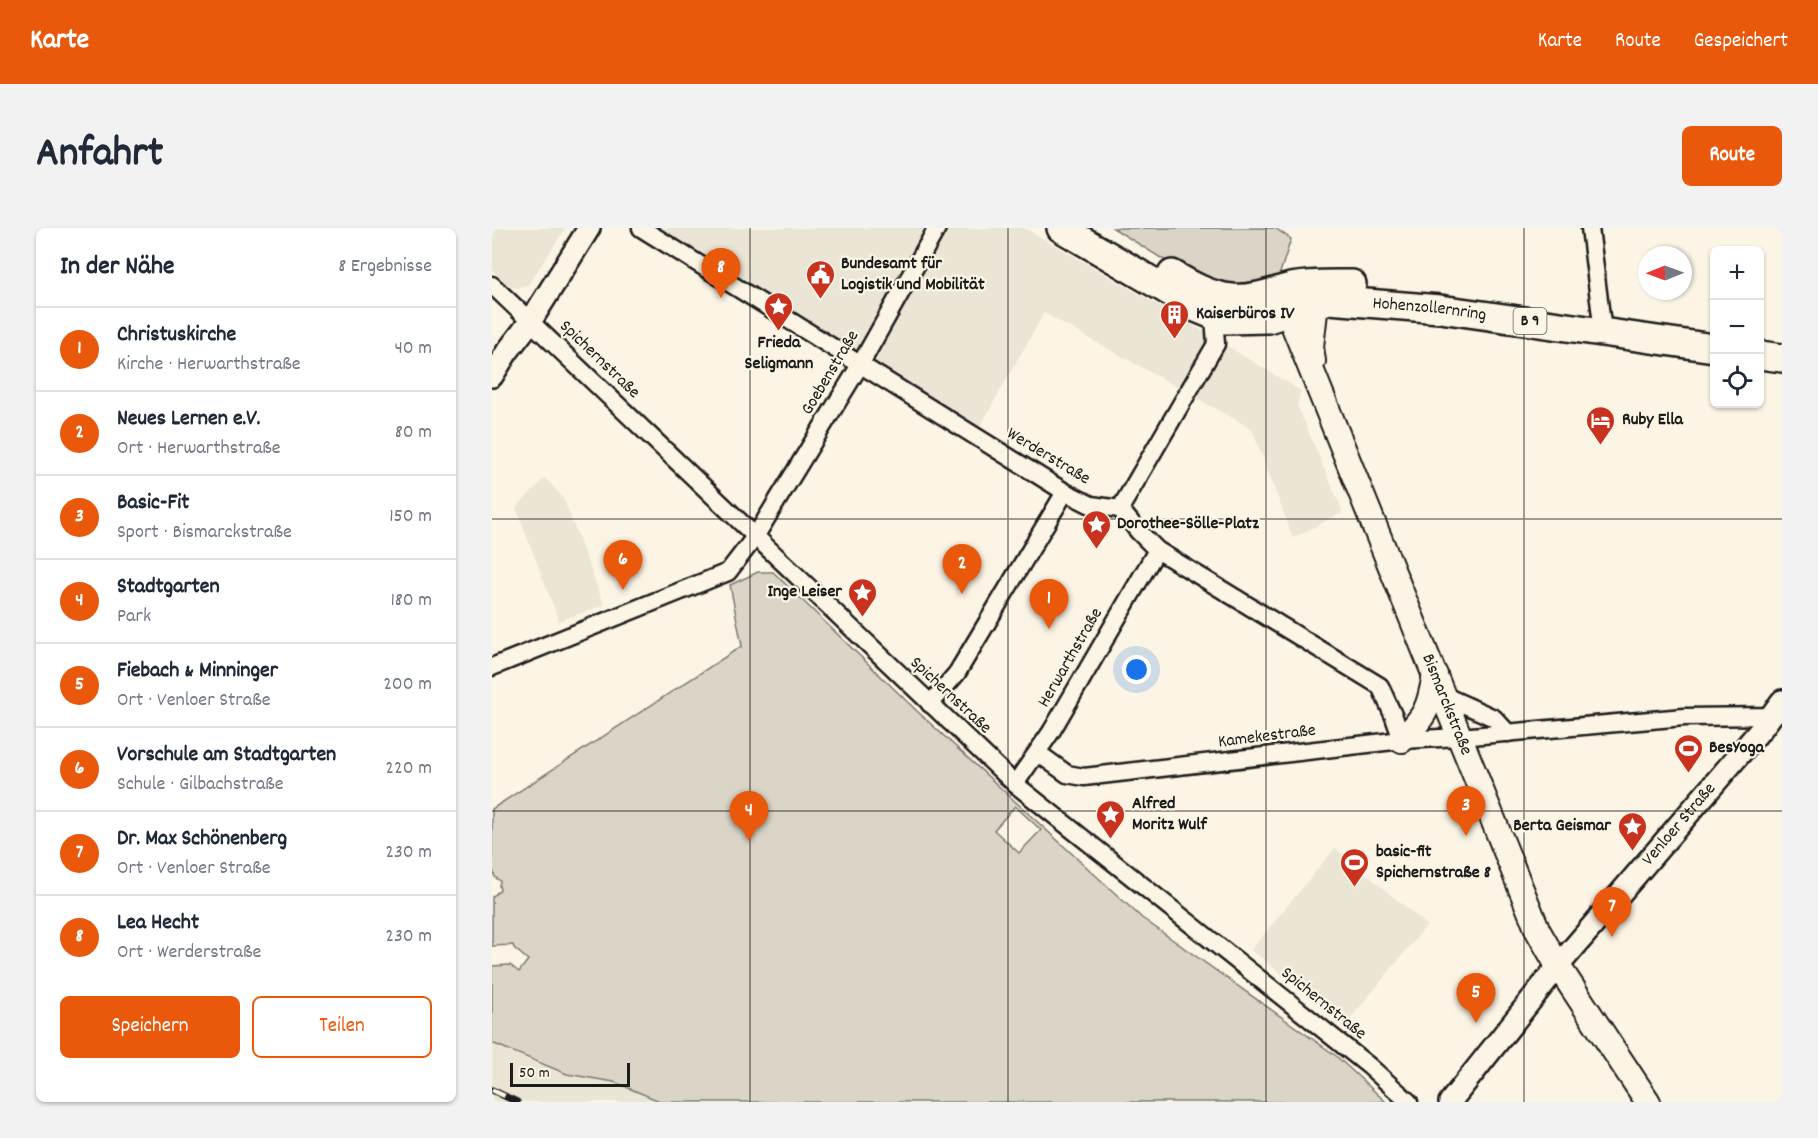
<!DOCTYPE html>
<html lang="de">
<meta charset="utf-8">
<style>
body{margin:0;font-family:Dekko,sans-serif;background:#f2f2f3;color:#1f2937}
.controls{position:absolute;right:18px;top:18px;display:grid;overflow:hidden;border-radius:9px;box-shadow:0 2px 4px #0004}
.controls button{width:54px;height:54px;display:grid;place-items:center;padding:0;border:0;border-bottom:2px solid #e0e1e3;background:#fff;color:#1f2937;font:30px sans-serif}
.compass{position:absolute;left:1146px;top:18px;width:54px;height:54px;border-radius:50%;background:#fff;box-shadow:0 2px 4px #0004;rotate:269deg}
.scale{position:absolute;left:18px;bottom:15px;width:120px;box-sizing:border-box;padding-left:6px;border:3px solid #1c1c1c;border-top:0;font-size:16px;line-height:21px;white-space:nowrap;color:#1c1c1c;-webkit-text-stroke:4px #fcf5e5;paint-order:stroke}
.you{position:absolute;left:645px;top:442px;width:21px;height:21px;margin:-15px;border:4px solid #fff;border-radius:50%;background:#1a73e8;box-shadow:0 0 0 9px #1a73e833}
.badge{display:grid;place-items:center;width:39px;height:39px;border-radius:50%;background:#ea580c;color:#fff;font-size:20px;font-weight:700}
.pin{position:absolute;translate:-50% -50px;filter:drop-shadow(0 2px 3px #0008)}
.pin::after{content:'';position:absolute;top:32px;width:21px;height:18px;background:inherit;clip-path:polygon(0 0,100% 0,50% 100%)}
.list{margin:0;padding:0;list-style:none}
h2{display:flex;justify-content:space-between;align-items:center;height:78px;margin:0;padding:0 24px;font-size:26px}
h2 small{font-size:20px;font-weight:400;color:#747a83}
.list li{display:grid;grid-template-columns:39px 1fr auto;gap:18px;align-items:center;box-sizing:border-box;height:84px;padding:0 24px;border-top:2px solid #e0e1e3}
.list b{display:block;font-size:22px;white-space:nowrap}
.list p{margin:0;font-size:20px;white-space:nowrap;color:#747a83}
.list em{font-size:20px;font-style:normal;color:#747a83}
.actions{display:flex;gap:12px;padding:18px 24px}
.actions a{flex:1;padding:14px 0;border:2px solid #ea580c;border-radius:9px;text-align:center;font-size:21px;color:#ea580c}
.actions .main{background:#ea580c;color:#fff}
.icon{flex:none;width:33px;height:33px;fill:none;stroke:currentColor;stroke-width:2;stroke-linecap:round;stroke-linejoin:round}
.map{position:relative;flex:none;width:1290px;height:874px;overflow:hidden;border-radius:9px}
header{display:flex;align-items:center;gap:36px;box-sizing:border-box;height:84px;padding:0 30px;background:#ea580c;color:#fff}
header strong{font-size:28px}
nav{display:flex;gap:33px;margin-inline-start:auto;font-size:21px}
.intro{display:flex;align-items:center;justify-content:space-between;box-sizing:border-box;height:144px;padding:0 36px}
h1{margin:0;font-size:42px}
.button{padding:15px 27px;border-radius:9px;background:#ea580c;color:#fff;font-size:21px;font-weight:700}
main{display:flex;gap:36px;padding:0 36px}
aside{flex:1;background:#fff;border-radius:9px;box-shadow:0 2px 4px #0004}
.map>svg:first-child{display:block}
</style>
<header>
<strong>Karte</strong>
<nav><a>Karte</a><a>Route</a><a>Gespeichert</a></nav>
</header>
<div class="intro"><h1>Anfahrt</h1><a class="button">Route</a></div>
<main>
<aside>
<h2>In der Nähe<small>8 Ergebnisse</small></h2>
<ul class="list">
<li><span class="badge">1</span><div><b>Christuskirche</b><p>Kirche · Herwarthstraße</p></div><em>40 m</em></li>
<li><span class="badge">2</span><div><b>Neues Lernen e.V.</b><p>Ort · Herwarthstraße</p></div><em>80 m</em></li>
<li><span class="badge">3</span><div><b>Basic-Fit</b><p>Sport · Bismarckstraße</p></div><em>150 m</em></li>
<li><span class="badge">4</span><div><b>Stadtgarten</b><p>Park</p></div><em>180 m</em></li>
<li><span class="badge">5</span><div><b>Fiebach &amp; Minninger</b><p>Ort · Venloer Straße</p></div><em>200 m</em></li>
<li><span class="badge">6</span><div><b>Vorschule am Stadtgarten</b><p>Schule · Gilbachstraße</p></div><em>220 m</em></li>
<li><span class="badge">7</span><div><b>Dr. Max Schönenberg</b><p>Ort · Venloer Straße</p></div><em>230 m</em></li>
<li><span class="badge">8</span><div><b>Lea Hecht</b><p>Ort · Werderstraße</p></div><em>230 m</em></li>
</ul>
<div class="actions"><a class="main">Speichern</a><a>Teilen</a></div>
</aside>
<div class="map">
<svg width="1290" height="874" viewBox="0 0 1290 874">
<rect width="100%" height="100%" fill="#fcf5e5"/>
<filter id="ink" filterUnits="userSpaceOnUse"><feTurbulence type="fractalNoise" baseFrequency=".0167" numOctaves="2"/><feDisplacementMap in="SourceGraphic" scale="12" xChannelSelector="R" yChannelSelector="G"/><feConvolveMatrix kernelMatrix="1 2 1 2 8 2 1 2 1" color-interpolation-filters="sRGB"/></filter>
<g filter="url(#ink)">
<g fill="#ebe5d6">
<path d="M0,0H74L36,57L24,60L14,55L0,42Z"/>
<path d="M160,0H533L709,102L809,163L805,177L851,284L801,310L760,201L552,85L485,204Z"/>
<path d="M53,250L68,266L74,277L112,377L67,393L24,280Z"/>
<path d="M843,620L935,697L854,796L759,722Z"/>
<path d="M0,815L75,846L122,854L168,874H0Z"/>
</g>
<g fill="#dbd5c8" stroke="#7c7872" stroke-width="1.5" fill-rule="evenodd">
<path d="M621,0H783L799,11L786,51L742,60L685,40Z"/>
<path d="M266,344H281L426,484L650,690L843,827L894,874H170L122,854L75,846L0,815V738L18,737L27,744L36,732L22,720L21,717L0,718V669L8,662L7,657L8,653L3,649L0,640V581L250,418L238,357ZM523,578L549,602L527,625L502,602Z"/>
</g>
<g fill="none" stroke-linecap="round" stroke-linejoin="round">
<defs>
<g id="minor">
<path d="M149,0L573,264L599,277L628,281L646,303L665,322L888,458L902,489L910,512"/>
<path d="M1098,0L1111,104"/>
<path d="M0,57L523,556L877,838L917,874"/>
<path d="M628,281L724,116L722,89"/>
<path d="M0,439L236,344L263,309L368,137L445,0"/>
<path d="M951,467L1002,490L1016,505"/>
<path d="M438,476L465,445L573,264"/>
<path d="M546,525L575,546L592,549L910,512L968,509L1192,489L1279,488L1286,485"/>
<path d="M523,556L559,504L665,322"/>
</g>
<g id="tertiary">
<path d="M0,148L15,124L38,94L97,0"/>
<path id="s1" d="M958,874L1066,738L1270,500L1290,473"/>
</g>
<g id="secondary">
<path id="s2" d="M783,72L796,84L1046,703L1066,738L1156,874"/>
<path d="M821,133L819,119L824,75"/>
<path d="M910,512C934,487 937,481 943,447"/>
</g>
<g id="primary">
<path id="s3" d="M569,0L680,65L704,80L733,92L776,91L837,72L948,81L1222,120"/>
<path d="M680,46C698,57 718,68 740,70C761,72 780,64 799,59C820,55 839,56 860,56"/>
<path d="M1268,127L1290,130"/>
</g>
</defs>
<use href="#minor" stroke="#1c1c1c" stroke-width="21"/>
<use href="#tertiary" stroke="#1c1c1c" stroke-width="26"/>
<use href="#secondary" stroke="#1c1c1c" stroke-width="28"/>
<use href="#primary" stroke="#1c1c1c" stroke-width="32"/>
<use href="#minor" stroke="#fcf5e5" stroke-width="16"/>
<use href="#tertiary" stroke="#fcf5e5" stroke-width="21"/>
<use href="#secondary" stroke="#fcf5e5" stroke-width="24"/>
<use href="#primary" stroke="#fcf5e5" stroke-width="27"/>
<defs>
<path id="rail" d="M0,862L25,874"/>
</defs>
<use href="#rail" stroke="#1c1c1c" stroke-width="7"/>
<use href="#rail" stroke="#fcf5e5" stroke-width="4.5" stroke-dasharray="14" stroke-linecap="butt"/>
</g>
</g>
<path fill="none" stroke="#1c1c1c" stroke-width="1.5" stroke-opacity="0.55" d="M258,0V874M516,0V874M774,0V874M1032,0V874M0,291H1290M0,583H1290"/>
<defs>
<symbol id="civic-pin" viewBox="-11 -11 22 30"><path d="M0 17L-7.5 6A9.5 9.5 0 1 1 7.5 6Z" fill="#c8321e" stroke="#fcf5e5"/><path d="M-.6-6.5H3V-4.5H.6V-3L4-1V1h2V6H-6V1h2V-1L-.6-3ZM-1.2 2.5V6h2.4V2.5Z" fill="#fff"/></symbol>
<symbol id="sight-pin" viewBox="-11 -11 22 30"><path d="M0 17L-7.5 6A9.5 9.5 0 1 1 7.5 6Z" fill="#c8321e" stroke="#fcf5e5"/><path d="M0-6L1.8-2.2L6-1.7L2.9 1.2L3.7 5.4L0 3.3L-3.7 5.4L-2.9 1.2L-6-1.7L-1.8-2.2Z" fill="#fff"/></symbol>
<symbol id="building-pin" viewBox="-11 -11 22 30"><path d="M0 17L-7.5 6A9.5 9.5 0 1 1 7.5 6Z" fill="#c8321e" stroke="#fcf5e5"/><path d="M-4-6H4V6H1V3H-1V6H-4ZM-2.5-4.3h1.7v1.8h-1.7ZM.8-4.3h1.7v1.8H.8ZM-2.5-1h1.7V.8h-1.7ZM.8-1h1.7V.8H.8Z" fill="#fff"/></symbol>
<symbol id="hotel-pin" viewBox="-11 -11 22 30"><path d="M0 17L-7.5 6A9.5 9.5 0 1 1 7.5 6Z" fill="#c8321e" stroke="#fcf5e5"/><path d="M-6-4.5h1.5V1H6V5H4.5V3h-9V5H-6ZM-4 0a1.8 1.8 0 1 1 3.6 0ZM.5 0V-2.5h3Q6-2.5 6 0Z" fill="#fff"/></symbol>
<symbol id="stadium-pin" viewBox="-11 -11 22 30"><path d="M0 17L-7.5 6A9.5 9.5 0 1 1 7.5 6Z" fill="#c8321e" stroke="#fcf5e5"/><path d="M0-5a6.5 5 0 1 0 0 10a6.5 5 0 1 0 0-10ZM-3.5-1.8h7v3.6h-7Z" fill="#fff"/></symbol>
</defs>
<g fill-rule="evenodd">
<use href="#civic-pin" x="312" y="30" width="33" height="45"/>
<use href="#sight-pin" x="270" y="62" width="33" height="45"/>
<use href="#building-pin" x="666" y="70" width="33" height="45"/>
<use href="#hotel-pin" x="1092" y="176" width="33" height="45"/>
<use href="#sight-pin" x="588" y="280" width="33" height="45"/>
<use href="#sight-pin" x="354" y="348" width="33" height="45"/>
<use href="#stadium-pin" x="1180" y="504" width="33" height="45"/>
<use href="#sight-pin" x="602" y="570" width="33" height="45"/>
<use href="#sight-pin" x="1124" y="582" width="33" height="45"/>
<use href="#stadium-pin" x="846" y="618" width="33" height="45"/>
</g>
<g text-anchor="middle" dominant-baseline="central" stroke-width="4.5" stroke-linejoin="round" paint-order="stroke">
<rect fill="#fcf5e5" stroke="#5f5d58" stroke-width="1.5" x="1021.5" y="80" width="33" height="26" rx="4.5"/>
<g font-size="16" font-weight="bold" fill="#1c1c1c">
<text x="1038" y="93">B 9</text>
</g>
<g font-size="18" font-weight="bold" fill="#1c1c1c" stroke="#fcf5e5" text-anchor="start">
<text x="349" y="36">Bundesamt für<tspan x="349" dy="21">Logistik und Mobilität</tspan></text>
<text x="704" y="86">Kaiserbüros IV</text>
<text x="287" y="115" text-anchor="middle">Frieda<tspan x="287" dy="21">Seligmann</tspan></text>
<text x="1130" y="192">Ruby Ella</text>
<text x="625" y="296">Dorothee-Sölle-Platz</text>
<text x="350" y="364" text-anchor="end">Inge Leiser</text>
<text x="1217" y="520">BesYoga</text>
<text x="640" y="576">Alfred<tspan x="640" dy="21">Moritz Wulf</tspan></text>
<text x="1119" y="598" text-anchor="end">Berta Geismar</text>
<text x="884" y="624">basic-fit<tspan x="884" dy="21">Spichernstraße 8</tspan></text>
</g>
<g font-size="18" fill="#1c1c1c" stroke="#fcf5e5">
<text stroke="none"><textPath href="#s3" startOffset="396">Hohenzollernring</textPath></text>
<text transform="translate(107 132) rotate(44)">Spichernstraße</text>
<text transform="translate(339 145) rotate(-59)">Goebenstraße</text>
<text transform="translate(556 229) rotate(31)">Werderstraße</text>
<text transform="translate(579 430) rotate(-60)">Herwarthstraße</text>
<text transform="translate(458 468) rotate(43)">Spichernstraße</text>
<text stroke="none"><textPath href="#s2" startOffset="441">Bismarckstraße</textPath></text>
<text transform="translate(775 509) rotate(-7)">Kamekestraße</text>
<text stroke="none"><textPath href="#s1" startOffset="360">Venloer Straße</textPath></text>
<text transform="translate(831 776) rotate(39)">Spichernstraße</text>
</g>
</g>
</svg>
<div class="controls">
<button>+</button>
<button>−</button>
<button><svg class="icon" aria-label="locate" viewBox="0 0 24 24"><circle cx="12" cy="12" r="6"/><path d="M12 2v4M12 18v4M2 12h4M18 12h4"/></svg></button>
</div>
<svg class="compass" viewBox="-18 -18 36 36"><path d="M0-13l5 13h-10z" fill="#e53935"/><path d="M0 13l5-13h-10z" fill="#747a83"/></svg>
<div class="scale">50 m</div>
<div class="you"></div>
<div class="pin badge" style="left:557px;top:401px">1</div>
<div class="pin badge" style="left:470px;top:366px">2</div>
<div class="pin badge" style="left:974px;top:608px">3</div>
<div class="pin badge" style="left:257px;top:613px">4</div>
<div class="pin badge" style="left:984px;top:795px">5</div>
<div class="pin badge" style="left:131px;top:362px">6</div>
<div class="pin badge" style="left:1120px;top:709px">7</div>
<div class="pin badge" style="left:229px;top:70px">8</div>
</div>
</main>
